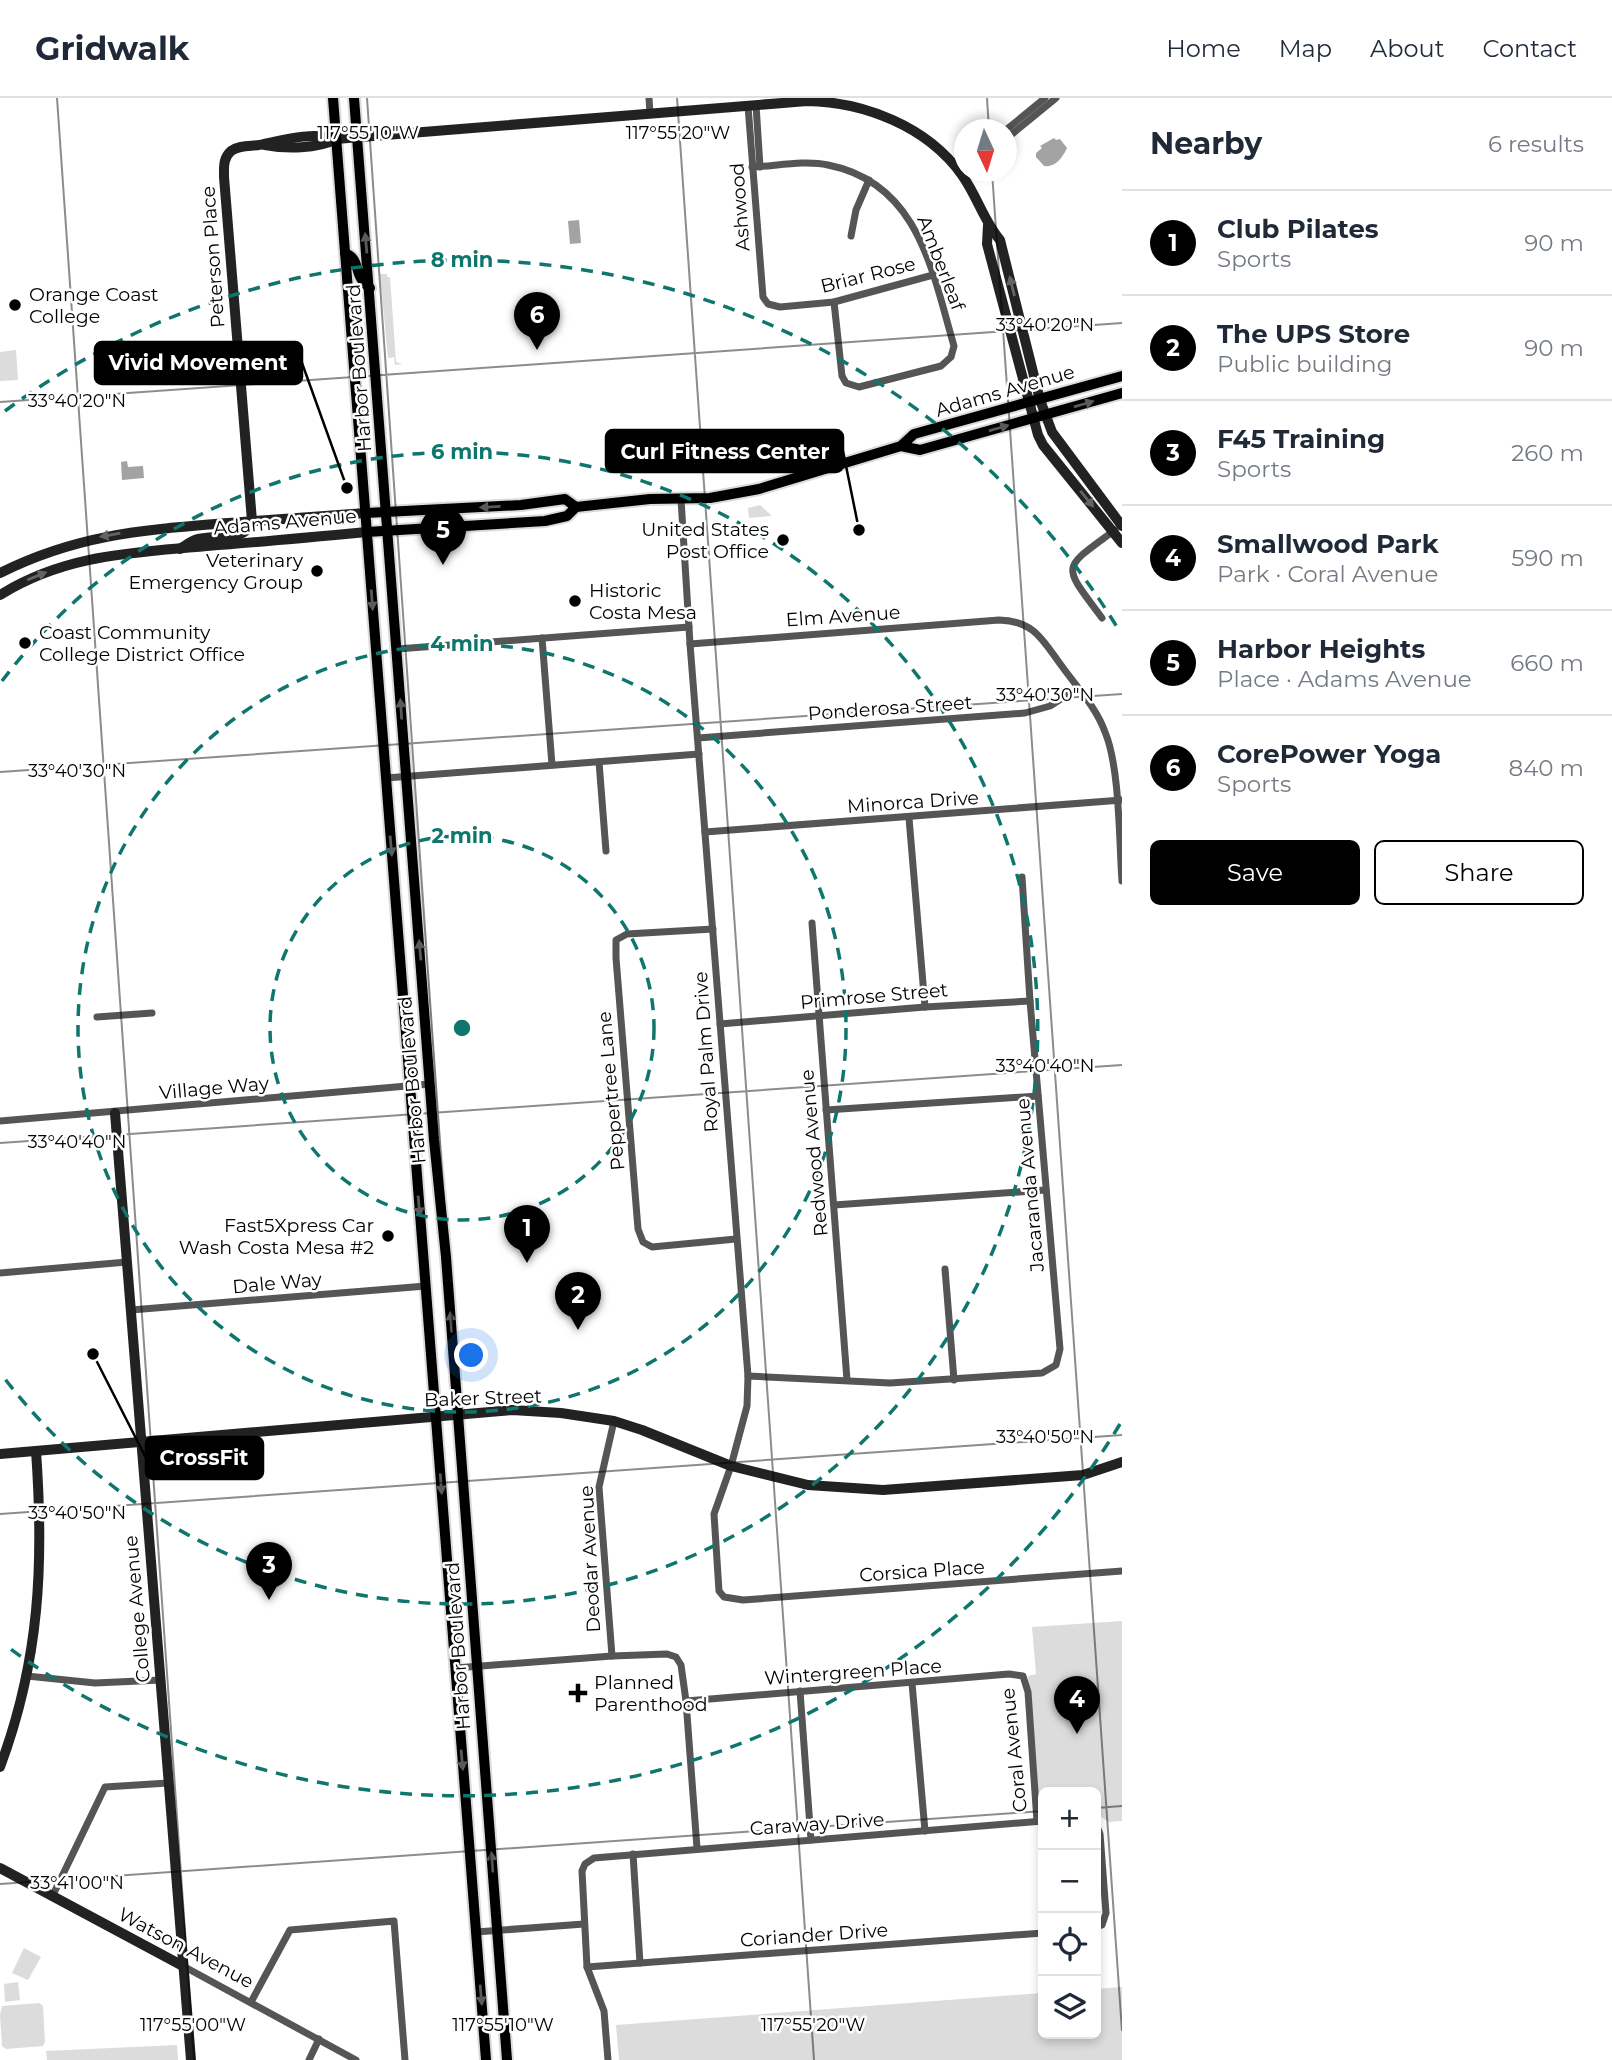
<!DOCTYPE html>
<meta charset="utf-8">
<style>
body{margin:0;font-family:Montserrat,sans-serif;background:#f6f6f7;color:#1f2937}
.controls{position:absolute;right:21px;bottom:21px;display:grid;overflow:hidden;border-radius:10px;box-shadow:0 4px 10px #0003}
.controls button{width:63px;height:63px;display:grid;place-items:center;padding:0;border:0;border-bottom:2px solid #e0e1e3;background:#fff;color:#1f2937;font:35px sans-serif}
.compass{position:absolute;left:954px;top:21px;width:63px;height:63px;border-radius:50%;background:#fff;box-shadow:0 4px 10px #0003;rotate:176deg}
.you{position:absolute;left:472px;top:1258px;width:24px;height:24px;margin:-18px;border:5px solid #fff;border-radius:50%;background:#1a73e8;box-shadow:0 0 0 10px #1a73e833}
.badge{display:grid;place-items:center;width:46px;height:46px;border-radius:50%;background:#000;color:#fff;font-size:23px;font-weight:700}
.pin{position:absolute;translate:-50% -58px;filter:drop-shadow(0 2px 4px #0008)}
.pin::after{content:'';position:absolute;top:37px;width:24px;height:21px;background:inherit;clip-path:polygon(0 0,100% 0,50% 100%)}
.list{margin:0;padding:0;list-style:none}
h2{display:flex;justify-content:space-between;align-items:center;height:91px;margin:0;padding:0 28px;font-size:30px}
h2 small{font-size:23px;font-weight:400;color:#747a83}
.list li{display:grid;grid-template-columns:46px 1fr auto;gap:21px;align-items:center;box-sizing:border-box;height:105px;padding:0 28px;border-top:2px solid #e0e1e3}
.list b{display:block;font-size:26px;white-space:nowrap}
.list p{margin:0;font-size:23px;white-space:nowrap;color:#747a83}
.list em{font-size:23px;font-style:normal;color:#747a83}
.actions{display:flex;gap:14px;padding:21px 28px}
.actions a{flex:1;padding:16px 0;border:2px solid #000;border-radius:10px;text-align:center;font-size:24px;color:#000}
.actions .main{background:#000;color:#fff}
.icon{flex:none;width:38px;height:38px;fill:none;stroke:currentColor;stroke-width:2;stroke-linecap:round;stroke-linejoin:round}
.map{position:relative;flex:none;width:1122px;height:1962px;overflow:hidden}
header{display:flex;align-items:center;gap:42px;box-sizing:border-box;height:98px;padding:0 35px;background:#fff;border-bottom:2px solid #e0e1e3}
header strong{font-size:33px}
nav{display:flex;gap:38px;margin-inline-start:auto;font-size:24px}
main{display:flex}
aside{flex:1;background:#fff}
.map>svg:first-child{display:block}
</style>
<header>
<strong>Gridwalk</strong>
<nav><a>Home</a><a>Map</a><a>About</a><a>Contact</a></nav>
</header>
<main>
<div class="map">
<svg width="1122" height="1962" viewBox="0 0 1122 1962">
<rect width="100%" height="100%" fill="#fff"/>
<g fill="#dcdcdc">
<path d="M380,176H387V179H390L396,264L402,266L395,267L394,259L388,260Z"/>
<path d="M16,252L18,282L0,283V254Z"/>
<path d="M760,407L772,418L749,420L748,410Z"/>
<path d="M1122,1523V1723L1108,1724L1096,1715V1694H1043V1718L1040,1719L1028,1578L1036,1576L1032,1529Z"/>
<path d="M24,1850L41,1859L28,1882L12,1875Z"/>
<path d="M18,1884L20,1902L5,1904L4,1886Z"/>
<path d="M1122,1889V1962H619L616,1927L1043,1895V1936H1096V1891Z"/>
<path d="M39,1905L43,1908L45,1944L43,1948L6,1951L2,1948L0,1917L2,1908Z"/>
<path d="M177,1947L178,1962H47L46,1953Z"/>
</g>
<g fill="#a3a3a3">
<path d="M1054,40L1056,42L1060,41L1067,50C1063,59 1055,70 1044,68L1036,59V55L1042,50L1040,48Z"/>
<path d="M579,122L581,145L570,146L568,123Z"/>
<path d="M127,363L128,369L143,368L144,380L122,382L121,364Z"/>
</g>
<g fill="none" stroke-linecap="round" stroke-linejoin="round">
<defs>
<g id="primary">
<path d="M333,0L486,1962"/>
<path d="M354,0L434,1042L446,1159L507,1962"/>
<path d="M345,155C363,163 351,176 370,190"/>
<path d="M901,348L920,352L1122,295"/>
<path d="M366,415L521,407L565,401L576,409L650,401L710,400L759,391L901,348L914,336L1122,278"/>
<path d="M367,434L545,423L567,418L576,409"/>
</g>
</defs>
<use href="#primary" stroke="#dbdbdb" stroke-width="14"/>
<g stroke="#555" stroke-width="7">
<path d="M649,0L650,16"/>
<path d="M756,7L760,69"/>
<path d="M748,8L763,199L768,206L780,209L834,204L933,177"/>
<path d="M1006,32L1045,0"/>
<path d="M1006,41L1056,0"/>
<path d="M752,69C776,68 805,62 828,67C919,85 932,173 954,248L951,259L941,268L859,289L846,285L842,278L834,204"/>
<path d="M851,138L856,112L869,82"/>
<path d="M681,401L690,546L748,1278L747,1308L731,1368L714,1416L719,1493L724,1499L743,1502L1122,1473"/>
<path d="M1102,520C1061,465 1061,472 1115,432"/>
<path d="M542,540L552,667"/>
<path d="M690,546L999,522C1034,523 1042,541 1061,567C1076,588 1096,609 1105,634C1120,670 1119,742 1122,783"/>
<path d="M397,551L689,529"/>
<path d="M698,640L1025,615L1050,608L1078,590"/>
<path d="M599,664L606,753"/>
<path d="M386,680L699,656"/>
<path d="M909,720L925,909"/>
<path d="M705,734L1122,702"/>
<path d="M812,825L847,1282"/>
<path d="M713,831L627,836L616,842V860L638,1131L643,1144L652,1149L736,1141"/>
<path d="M97,919L152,915"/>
<path d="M720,926L925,909L1030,903"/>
<path d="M826,1012L1038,998"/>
<path d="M0,1023L430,986"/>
<path d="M834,1107L1046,1092"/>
<path d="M945,1171L954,1282"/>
<path d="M0,1175L127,1164"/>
<path d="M131,1212L426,1188"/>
<path d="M748,1278L890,1285L1042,1275L1056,1267L1060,1251L1030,903L1022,779"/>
<path d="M612,1558L599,1389L614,1323"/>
<path d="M455,1570L612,1558L667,1556L676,1559L681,1567L686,1603L697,1750"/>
<path d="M27,1578L95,1585L161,1582"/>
<path d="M912,1585L925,1733"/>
<path d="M800,1593L811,1742"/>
<path d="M686,1603L1009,1576L1023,1578L1028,1594L1037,1723"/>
<path d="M1096,1726L1100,1736L1106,1815L1102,1827L1096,1829"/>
<path d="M633,1756L640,1865"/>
<path d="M52,1799L105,1689L168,1685"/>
<path d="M476,1834L584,1826"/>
<path d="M183,1868L356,1962"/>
<path d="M587,1869L1043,1835"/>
<path d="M251,1904L290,1832L394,1823L405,1962"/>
<path d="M309,1962L319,1941"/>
<path d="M608,1962L604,1913L587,1869L582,1773L585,1766L594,1760L1043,1723"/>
</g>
<g stroke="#222" stroke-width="10">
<path d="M265,47C286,51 317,51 336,41"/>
<path d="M988,127L987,146L1038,337L1043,347L1122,445"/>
<path d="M180,451C185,448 190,444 195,442C212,435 245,447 252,423L224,79C224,69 223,60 231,53C240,46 254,49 264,46C287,41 313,34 336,41L807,3C864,4 927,28 962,77C977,98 984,123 1000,142L1040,302L1052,334L1122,428"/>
<path d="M0,475C78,436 143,432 228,425C274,422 320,418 366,415"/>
<path d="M0,497C66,456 133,455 207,448C260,444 314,439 367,434"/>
<path d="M115,1015L191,1962"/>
<path d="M0,1356L512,1312L561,1315L614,1323L642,1332L731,1368L808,1387L883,1392L1083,1377L1122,1364"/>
<path d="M0,1669C40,1562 44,1465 36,1353"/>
<path d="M0,1770L183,1868"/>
</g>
<use href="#primary" stroke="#000" stroke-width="10"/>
</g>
<defs><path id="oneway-solid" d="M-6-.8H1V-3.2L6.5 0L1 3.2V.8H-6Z" transform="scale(1.75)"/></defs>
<g fill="#595959">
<use href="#oneway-solid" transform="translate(366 145) rotate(-95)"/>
<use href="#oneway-solid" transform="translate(1084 306) rotate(-16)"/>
<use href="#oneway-solid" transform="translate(999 330) rotate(-16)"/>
<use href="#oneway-solid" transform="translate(490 409) rotate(177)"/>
<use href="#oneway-solid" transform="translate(372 502) rotate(86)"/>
<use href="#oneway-solid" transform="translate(401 611) rotate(-94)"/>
<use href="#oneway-solid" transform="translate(391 748) rotate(85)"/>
<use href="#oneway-solid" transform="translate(420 852) rotate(-95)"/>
<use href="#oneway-solid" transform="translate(419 1108) rotate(85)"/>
<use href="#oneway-solid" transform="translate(451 1224) rotate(-94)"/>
<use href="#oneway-solid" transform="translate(441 1386) rotate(86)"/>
<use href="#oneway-solid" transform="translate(462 1662) rotate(85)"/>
<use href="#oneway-solid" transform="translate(492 1764) rotate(-94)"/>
<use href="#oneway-solid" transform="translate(481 1897) rotate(85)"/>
</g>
<g fill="#646464">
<use href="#oneway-solid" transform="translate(1012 188) rotate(-104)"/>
<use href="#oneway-solid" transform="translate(1087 401) rotate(51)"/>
<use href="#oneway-solid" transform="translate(110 437) rotate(170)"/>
<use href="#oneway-solid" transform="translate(37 478) rotate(-22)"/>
</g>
<path fill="none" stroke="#000" stroke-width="2" stroke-opacity="0.45" d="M57,0L194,1962M367,0L504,1962M677,0L814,1962M987,0L989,32M992,74L1122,1933M0,304L1122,225M0,674L1122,596M0,1045L1122,967M0,1416L1122,1337M1096,1710L1122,1708M0,1786L1043,1713"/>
<g fill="none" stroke="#0f766e" stroke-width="3.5" stroke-dasharray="12 9">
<circle cx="462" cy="930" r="192"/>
<circle cx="462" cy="930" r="384"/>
<path d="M2 583A576 576 0 1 1 2 1277"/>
<path d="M1120 1326A768 768 0 0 1 5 1547M5 313A768 768 0 0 1 1120 534"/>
</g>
<g fill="#000" stroke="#fff" stroke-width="2.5">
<circle cx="15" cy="207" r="7"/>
<circle cx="783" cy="442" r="7"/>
<circle cx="317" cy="473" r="7"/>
<circle cx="575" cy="503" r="7"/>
<circle cx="25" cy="545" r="7"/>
<circle cx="388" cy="1138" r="7"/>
<path d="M574.5 1584.5h7v7h7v7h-7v7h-7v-7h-7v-7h7z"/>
</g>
<g text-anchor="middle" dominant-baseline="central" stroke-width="5" stroke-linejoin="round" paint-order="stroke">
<g font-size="19" fill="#000" stroke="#fff">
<text transform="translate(740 109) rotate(-94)">Ashwood</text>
<text transform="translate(213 159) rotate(-94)">Peterson Place</text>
<text transform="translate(941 165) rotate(69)">Amberleaf</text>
<text transform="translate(868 177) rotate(-14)">Briar Rose</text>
<text transform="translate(359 270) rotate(-94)">Harbor Boulevard</text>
<text transform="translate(1005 293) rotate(-16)">Adams Avenue</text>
<text transform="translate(285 424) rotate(-5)">Adams Avenue</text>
<text transform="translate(843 518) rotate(-4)">Elm Avenue</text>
<text transform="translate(890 610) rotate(-4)">Ponderosa Street</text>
<text transform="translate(913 704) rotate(-4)">Minorca Drive</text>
<text transform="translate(874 898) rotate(-5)">Primrose Street</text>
<text transform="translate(706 954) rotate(-94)">Royal Palm Drive</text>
<text transform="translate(412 982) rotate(-95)">Harbor Boulevard</text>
<text transform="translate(214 990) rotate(-5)">Village Way</text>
<text transform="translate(611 993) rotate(-95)">Peppertree Lane</text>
<text transform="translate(814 1055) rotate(-95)">Redwood Avenue</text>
<text transform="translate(1030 1087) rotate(-95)">Jacaranda Avenue</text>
<text transform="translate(277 1185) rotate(-5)">Dale Way</text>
<text transform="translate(483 1300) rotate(-2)">Baker Street</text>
<text transform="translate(590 1461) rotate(-93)">Deodar Avenue</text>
<text transform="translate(922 1473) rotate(-4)">Corsica Place</text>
<text transform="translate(137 1511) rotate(-95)">College Avenue</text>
<text transform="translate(458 1548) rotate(-94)">Harbor Boulevard</text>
<text transform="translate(853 1574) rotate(-4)">Wintergreen Place</text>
<text transform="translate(1014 1652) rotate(-96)">Coral Avenue</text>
<text transform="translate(817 1726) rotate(-4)">Caraway Drive</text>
<text transform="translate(814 1837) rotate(-4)">Coriander Drive</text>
<text transform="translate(186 1850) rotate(28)">Watson Avenue</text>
</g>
<g font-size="19" fill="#000" stroke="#fff" text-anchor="start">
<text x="29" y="196">Orange Coast<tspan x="29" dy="22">College</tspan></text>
<text x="769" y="431" text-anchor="end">United States<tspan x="769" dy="22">Post Office</tspan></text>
<text x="303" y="462" text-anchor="end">Veterinary<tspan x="303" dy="22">Emergency Group</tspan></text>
<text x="589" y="492">Historic<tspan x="589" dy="22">Costa Mesa</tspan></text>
<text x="39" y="534">Coast Community<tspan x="39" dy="22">College District Office</tspan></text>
<text x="374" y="1127" text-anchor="end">Fast5Xpress Car<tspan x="374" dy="22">Wash Costa Mesa #2</tspan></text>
<text x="594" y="1584">Planned<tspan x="594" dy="22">Parenthood</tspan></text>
</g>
</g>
<g font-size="18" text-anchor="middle" fill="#000" stroke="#fff" stroke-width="5" stroke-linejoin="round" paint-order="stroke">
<text x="368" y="41">117°55'10"W</text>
<text x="678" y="41">117°55'20"W</text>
<text x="1045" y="233">33°40'20"N</text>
<text x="77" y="309">33°40'20"N</text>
<text x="1045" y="603">33°40'30"N</text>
<text x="77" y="679">33°40'30"N</text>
<text x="1045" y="974">33°40'40"N</text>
<text x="77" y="1050">33°40'40"N</text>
<text x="1045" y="1345">33°40'50"N</text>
<text x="77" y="1421">33°40'50"N</text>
<text x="77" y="1791">33°41'00"N</text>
<text x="193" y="1933">117°55'00"W</text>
<text x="503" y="1933">117°55'10"W</text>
<text x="813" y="1933">117°55'20"W</text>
</g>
<circle cx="462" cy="930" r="10" fill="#0f766e" stroke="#fff" stroke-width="3.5"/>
<g font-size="21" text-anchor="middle" font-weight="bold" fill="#0f766e" stroke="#fff" stroke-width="5" stroke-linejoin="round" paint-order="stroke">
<text x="462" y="169">8 min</text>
<text x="462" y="361">6 min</text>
<text x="462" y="553">4 min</text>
<text x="462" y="745">2 min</text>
</g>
<path fill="none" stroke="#000" stroke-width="2.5" d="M347 390L302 265M859 432L843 353M93 1256L146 1360"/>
<g fill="#000" stroke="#fff" stroke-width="2.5">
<circle cx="347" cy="390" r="7"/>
<circle cx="859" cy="432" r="7"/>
<circle cx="93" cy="1256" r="7"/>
</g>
<g fill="#000" stroke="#000" stroke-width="2.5">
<rect x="95" y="244" width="207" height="42" rx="7"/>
<rect x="606" y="332" width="237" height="42" rx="7"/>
<rect x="146" y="1339" width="117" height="42" rx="7"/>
</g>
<g font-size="21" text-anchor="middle" font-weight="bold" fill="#fff">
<text x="198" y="272">Vivid Movement</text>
<text x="725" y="361">Curl Fitness Center</text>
<text x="204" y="1367">CrossFit</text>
</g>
</svg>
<div class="controls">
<button>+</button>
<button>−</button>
<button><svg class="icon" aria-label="locate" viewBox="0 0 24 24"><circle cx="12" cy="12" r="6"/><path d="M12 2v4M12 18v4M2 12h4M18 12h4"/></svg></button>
<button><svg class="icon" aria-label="layers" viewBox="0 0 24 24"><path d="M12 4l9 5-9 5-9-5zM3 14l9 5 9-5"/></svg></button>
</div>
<svg class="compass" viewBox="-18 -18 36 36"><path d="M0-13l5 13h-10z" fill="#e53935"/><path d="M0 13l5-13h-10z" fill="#747a83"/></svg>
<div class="you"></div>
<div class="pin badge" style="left:527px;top:1165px">1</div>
<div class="pin badge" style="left:578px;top:1232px">2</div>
<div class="pin badge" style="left:269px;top:1502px">3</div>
<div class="pin badge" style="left:1077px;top:1636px">4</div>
<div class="pin badge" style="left:443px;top:467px">5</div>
<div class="pin badge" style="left:537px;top:252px">6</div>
</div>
<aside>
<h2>Nearby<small>6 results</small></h2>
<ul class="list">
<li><span class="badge">1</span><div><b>Club Pilates</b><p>Sports</p></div><em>90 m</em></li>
<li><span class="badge">2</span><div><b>The UPS Store</b><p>Public building</p></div><em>90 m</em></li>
<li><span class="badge">3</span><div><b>F45 Training</b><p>Sports</p></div><em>260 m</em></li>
<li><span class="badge">4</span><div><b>Smallwood Park</b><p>Park · Coral Avenue</p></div><em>590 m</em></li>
<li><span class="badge">5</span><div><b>Harbor Heights</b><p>Place · Adams Avenue</p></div><em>660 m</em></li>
<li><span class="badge">6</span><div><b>CorePower Yoga</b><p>Sports</p></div><em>840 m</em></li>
</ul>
<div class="actions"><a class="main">Save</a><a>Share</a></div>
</aside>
</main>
